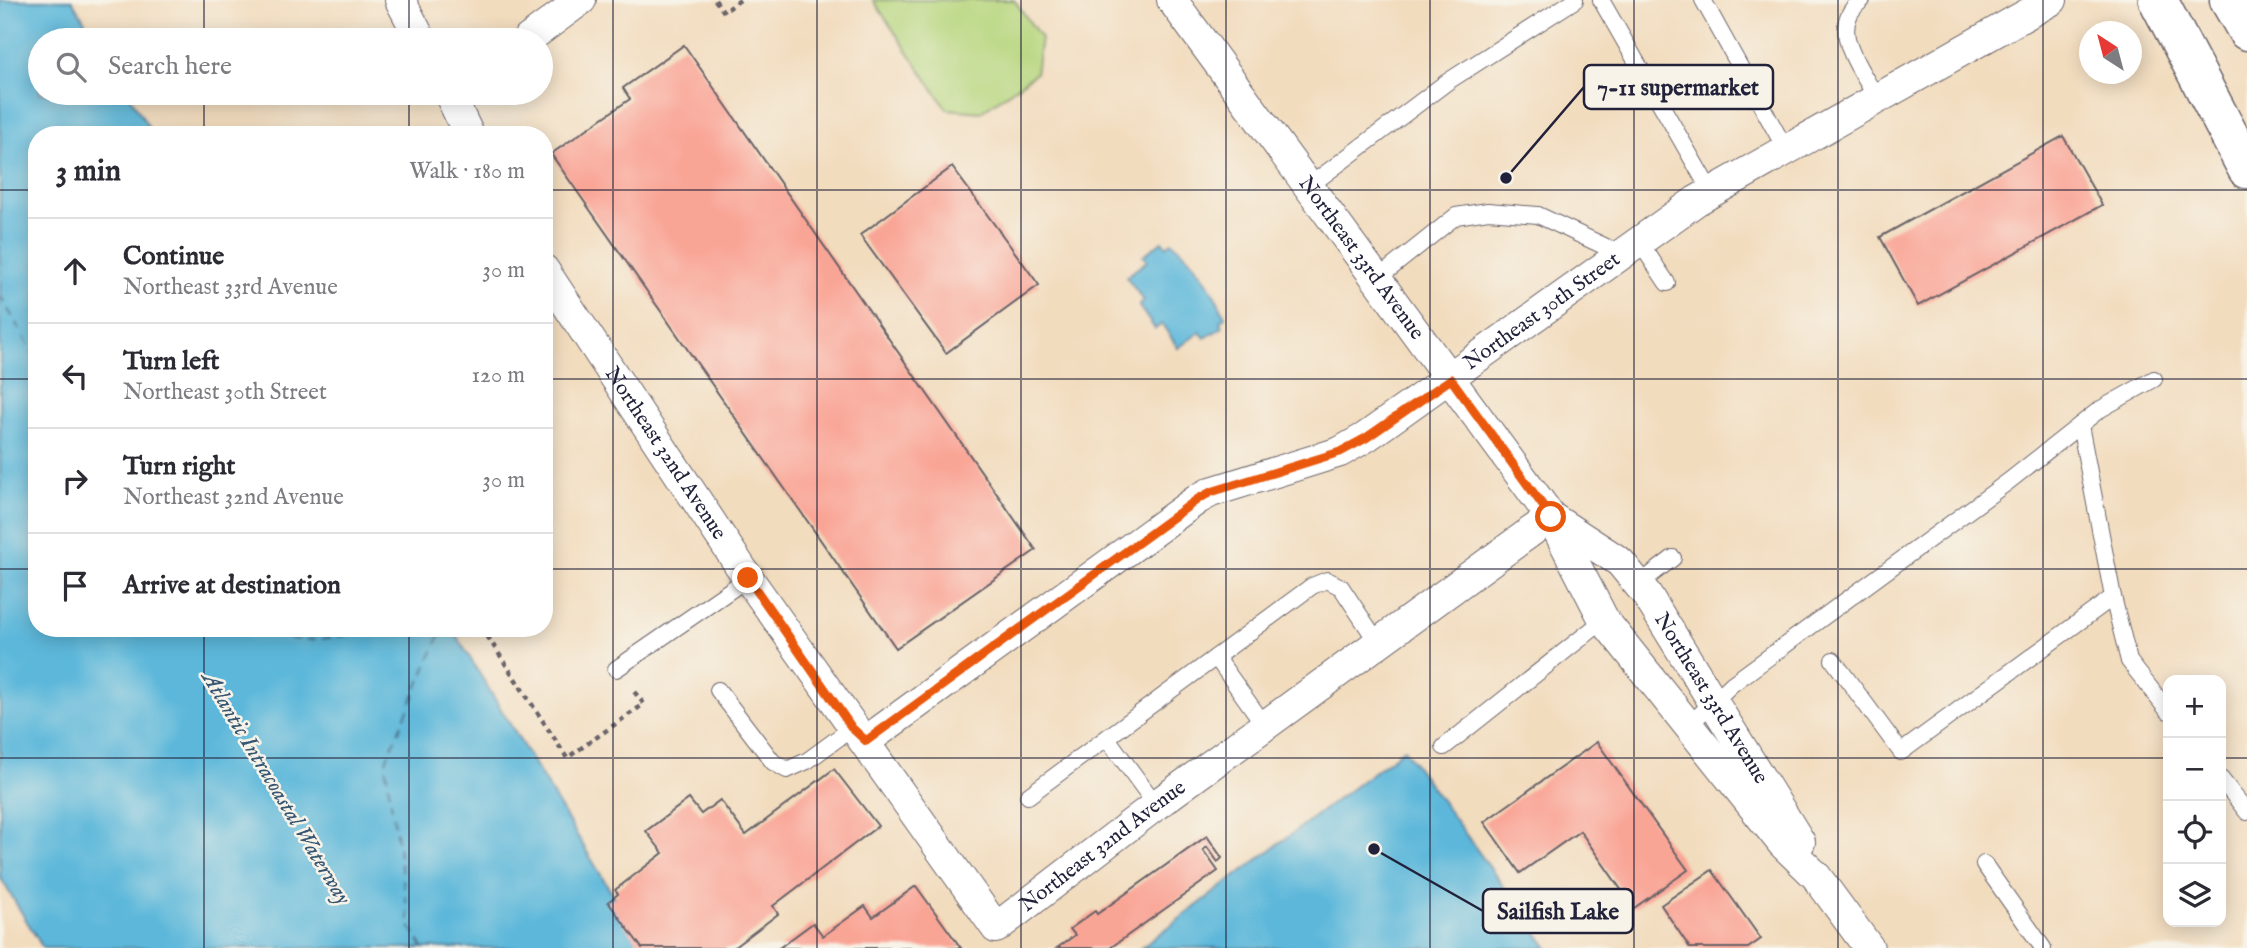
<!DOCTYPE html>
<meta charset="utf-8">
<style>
body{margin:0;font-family:"IM FELL English",serif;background:#f7f7f7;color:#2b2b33}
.controls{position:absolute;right:21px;bottom:21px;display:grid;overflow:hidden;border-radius:14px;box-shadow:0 4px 18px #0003}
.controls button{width:63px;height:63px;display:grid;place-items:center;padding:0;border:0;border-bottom:2px solid #e1e1e2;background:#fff;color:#2b2b33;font:35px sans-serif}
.compass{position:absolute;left:2079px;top:21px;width:63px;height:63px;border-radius:50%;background:#fff;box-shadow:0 4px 18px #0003;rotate:324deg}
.stop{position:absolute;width:21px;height:21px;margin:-16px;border:5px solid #ea580c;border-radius:50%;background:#fff}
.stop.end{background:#ea580c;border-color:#fff;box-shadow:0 2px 7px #0008}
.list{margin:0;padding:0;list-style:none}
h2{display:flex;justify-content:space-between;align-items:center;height:91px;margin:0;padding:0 28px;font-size:30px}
h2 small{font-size:23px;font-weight:400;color:#7c7c81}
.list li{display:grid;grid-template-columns:46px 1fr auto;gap:21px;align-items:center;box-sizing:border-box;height:105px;padding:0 28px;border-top:2px solid #e1e1e2}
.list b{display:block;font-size:26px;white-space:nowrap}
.list p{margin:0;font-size:23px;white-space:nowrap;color:#7c7c81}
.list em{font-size:23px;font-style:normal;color:#7c7c81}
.icon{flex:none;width:38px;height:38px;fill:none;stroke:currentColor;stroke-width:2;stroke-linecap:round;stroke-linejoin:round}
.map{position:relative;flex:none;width:2247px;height:948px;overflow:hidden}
.search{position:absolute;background:#fff;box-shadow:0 4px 18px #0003;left:28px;top:28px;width:525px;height:77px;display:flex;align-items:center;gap:18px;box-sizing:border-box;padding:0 24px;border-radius:38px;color:#7c7c81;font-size:26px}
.panel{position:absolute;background:#fff;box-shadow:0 4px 18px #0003;left:28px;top:126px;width:525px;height:511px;border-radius:28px}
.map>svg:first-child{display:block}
</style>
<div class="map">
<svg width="2247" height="948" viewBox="0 0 2247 948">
<rect width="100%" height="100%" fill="#f7f3e8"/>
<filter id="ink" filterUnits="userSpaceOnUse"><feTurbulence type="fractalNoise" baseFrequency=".0143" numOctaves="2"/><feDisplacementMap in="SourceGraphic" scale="14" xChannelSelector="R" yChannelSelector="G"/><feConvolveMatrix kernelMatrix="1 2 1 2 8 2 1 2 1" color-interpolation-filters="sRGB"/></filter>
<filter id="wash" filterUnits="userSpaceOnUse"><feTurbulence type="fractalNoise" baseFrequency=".00686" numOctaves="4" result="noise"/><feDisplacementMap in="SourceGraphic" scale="28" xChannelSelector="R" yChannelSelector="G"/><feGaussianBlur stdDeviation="1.57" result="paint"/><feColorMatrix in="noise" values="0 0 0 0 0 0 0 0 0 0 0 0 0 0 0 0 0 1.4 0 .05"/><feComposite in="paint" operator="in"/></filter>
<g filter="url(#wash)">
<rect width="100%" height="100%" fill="#f2dcbe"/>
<path fill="#b5d57c" stroke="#6c7c5c" stroke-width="2" d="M873,0H1014L1041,38L1036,73L981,112L947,109Z"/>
<g fill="#5cb7da" stroke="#3f6c8a" stroke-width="2">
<path d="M0,0H72L96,40H40V93H128L153,135H37V628H452L645,948H43L0,877Z"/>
<path d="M1162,241L1166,246L1172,242C1197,262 1213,288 1225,317L1220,321L1223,327L1205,338L1200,332L1178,348L1162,324L1155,329L1139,306L1144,301L1126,277L1147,261L1143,256Z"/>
<path d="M1404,749L1548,948H1141Z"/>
</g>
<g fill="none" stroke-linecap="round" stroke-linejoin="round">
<g stroke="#365673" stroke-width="2" stroke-dasharray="9 7" stroke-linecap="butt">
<path d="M0,295L37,360"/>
<path d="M260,628C295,649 338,637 376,628"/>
<path d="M423,948L410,926L385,763L443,628"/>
</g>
</g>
<g id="blocks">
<g fill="#f9a596">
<path d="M684,45L1036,550L896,648L551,154L630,99L623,88Z"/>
<path d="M2063,136L2102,205L1918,306L1880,237Z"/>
<path d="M952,167L1039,285L946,353L860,235Z"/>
<path d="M1597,742L1688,870L1634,908L1580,831L1520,873L1484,822Z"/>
<path d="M834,769L878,826L773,906L778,914L733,948H642L608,902L618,894L615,890L663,853L646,831L689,799L701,814L720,800L746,835Z"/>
<path d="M1207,836L1222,858L1218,862L1207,847L1203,850L1218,871L1110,948H1057L1075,935L1070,929L1095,911L1097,914Z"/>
<path d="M1712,870L1761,939L1748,948H1690L1661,905Z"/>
<path d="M916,886L961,948H779L813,923L823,936L865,906L873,917Z"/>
</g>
</g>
</g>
<g filter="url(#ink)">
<use href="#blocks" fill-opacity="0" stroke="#6b6369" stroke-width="2"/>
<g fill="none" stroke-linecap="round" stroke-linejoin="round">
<defs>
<g id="service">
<path d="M1601,0L1711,192"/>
<path d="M1703,0L1786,150"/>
<path d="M1862,0C1825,27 1862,70 1877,99"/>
<path d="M1309,186L1447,82L1575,0"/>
<path d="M1639,241L1667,283"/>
<path d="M1377,279L1456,216L1488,211L1538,215L1621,254"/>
<path d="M1639,584L1673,558"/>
<path d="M2113,597L2129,661L2168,711"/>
<path d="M1216,657L1265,726"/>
<path d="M1833,660L1901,752L2113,597L2080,425"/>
<path d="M616,669L748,578"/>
<path d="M718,690L773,762L787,770L807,761L852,728"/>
<path d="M1687,727L1732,684L2009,481L2099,410L2154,379"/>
<path d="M1107,738L1156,805"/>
<path d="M1444,747L1604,620"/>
<path d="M2221,779L2247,812"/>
<path d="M1028,796L1312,586L1327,580L1341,587L1378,643"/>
<path d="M1984,864L2043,948"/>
</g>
<g id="minor">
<path d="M400,0L421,40"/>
<path id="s1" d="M1172,0L1551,517L1604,620L1782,843L1816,876L1869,948"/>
<path d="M527,40L581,0"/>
<path d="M449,93L469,135"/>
<path id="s2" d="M544,270L748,578L996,928L1156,805L1551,517"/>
<path id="s3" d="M1554,519L1620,562L1647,595L1800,842"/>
<path id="s4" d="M866,741L1198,499L1211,492L1340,452L1366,437L1696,201L2052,0"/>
</g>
<g id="primary">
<path d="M2158,0L2247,169"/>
<path d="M2229,0L2247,31"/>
</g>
</defs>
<use href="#service" stroke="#6b6369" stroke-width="18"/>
<use href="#minor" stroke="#6b6369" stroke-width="32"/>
<use href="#primary" stroke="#6b6369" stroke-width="41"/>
<g stroke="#6b6369" stroke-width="4.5" stroke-dasharray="5 5" stroke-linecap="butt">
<path d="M715,0L724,12L740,0"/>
<path d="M482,628L567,758L644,704L632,689"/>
</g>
<use href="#service" stroke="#fff" stroke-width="16"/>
<use href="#minor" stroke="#fff" stroke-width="30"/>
<use href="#primary" stroke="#fff" stroke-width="38"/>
</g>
</g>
<g fill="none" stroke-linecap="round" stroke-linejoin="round" filter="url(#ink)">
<path stroke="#ea580c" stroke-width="9" d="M748,578L852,728L866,741L1198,499L1211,492L1340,452L1366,438L1451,379L1551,517"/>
</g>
<path fill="none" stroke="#22223b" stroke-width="2" stroke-opacity="0.55" d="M204,0V40M409,0V40M613,0V948M817,0V948M1021,0V948M1226,0V948M1430,0V948M1634,0V948M1838,0V948M2043,0V948M204,93V135M409,93V135M0,190H37M544,190H2247M0,379H37M544,379H2247M0,569H37M544,569H2247M204,628V948M409,628V948M0,758H2168M2221,758H2247"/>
<g text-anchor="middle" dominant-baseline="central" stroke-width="5" stroke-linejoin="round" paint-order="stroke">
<g font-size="21" fill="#22223b" stroke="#f7f3e8">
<text stroke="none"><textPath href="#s1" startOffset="320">Northeast 33rd Avenue</textPath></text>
<text stroke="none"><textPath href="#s4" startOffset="807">Northeast 30th Street</textPath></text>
<text stroke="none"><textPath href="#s2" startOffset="220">Northeast 32nd Avenue</textPath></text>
<text stroke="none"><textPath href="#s3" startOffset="243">Northeast 33rd Avenue</textPath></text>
<text stroke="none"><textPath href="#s2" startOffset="933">Northeast 32nd Avenue</textPath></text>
</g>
<g font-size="23" font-style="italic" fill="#365673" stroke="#f7f3e8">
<text transform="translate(276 788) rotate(59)">Atlantic Intracoastal Waterway</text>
</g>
</g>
<path fill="none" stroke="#22223b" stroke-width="2.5" d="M1506 178L1584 87M1374 849L1483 911"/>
<g fill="#22223b" stroke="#f7f3e8" stroke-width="2.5">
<circle cx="1506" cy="178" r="7"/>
<circle cx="1374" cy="849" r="7"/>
</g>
<g fill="#f7f3e8" stroke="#22223b" stroke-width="2.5">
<rect x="1584" y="65" width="189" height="44" rx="7"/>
<rect x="1483" y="889" width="150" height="44" rx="7"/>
</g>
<g font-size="23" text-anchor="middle" font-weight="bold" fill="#22223b">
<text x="1678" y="95">7-11 supermarket</text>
<text x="1558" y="919">Sailfish Lake</text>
</g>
</svg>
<div class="controls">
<button>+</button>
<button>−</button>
<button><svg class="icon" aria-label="locate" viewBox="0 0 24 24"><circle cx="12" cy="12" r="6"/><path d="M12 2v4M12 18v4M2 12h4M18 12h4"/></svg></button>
<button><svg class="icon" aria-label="layers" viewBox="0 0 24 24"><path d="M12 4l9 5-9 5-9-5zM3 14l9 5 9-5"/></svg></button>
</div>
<svg class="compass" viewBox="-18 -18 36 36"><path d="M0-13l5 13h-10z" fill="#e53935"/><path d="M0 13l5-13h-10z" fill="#7c7c81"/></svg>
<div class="stop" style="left:1551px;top:517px"></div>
<div class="stop end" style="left:748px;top:578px"></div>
<div class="search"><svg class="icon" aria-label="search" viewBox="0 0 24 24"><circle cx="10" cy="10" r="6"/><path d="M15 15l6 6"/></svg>Search here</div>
<section class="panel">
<h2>3 min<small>Walk · 180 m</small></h2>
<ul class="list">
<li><svg class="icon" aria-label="ahead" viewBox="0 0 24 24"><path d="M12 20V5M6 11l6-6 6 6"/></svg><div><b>Continue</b><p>Northeast 33rd Avenue</p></div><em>30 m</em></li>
<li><svg class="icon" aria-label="left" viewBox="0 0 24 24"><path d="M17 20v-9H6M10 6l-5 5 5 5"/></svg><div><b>Turn left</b><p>Northeast 30th Street</p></div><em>120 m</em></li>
<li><svg class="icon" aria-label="right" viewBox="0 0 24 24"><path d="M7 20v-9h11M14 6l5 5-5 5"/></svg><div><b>Turn right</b><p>Northeast 32nd Avenue</p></div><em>30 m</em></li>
<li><svg class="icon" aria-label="arrive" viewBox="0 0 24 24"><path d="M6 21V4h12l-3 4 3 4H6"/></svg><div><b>Arrive at destination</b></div></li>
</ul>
</section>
</div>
